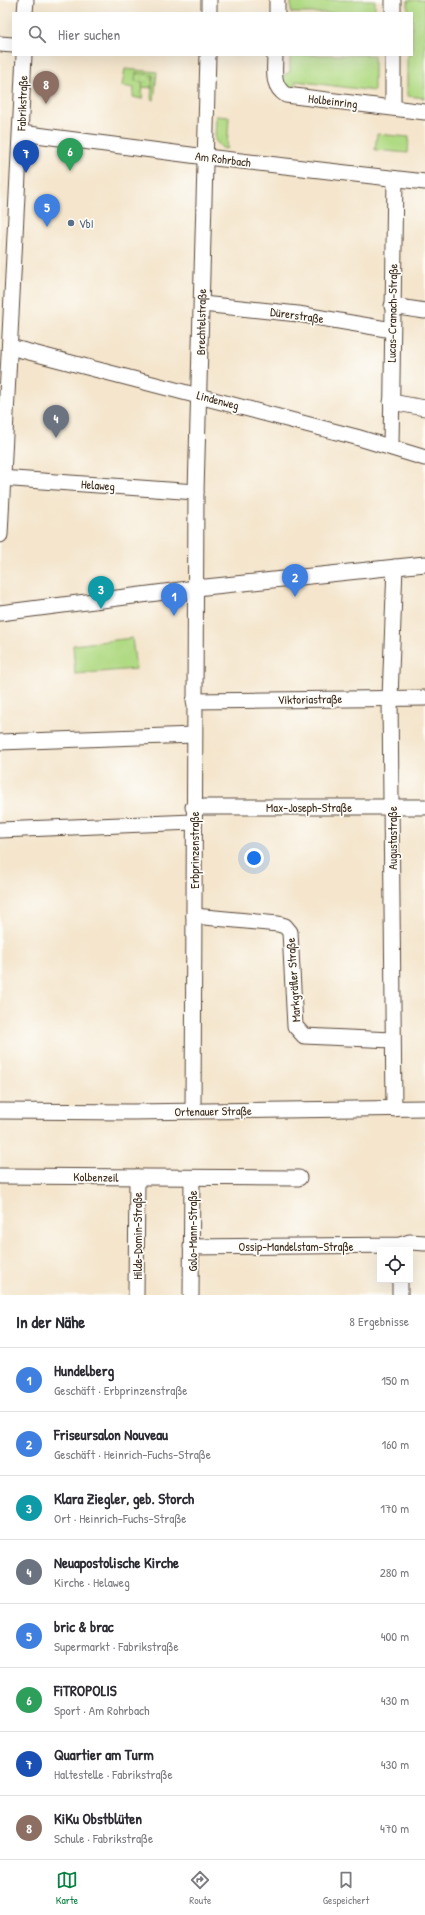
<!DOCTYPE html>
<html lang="de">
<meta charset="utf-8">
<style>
body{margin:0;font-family:"Patrick Hand",sans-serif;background:#f7f7f7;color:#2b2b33}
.controls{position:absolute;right:12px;bottom:12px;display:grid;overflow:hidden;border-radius:0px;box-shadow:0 4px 16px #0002}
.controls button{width:36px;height:36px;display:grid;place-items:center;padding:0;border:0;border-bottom:1px solid #e1e1e2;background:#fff;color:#2b2b33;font:20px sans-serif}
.you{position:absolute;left:254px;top:858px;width:14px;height:14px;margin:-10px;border:3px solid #fff;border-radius:50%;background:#1a73e8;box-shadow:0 0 0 6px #1a73e833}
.badge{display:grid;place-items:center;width:26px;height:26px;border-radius:50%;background:#0b8043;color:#fff;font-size:13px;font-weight:700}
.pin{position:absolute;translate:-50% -33px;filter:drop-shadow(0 1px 2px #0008)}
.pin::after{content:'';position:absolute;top:21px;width:14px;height:12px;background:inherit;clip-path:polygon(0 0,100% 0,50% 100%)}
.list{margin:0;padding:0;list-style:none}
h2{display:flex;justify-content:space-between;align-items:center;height:52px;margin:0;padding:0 16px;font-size:17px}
h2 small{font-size:13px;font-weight:400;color:#7c7c81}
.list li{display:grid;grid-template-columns:26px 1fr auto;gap:12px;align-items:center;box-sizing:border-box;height:64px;padding:0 16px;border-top:1px solid #e1e1e2}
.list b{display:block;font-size:15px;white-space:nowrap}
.list p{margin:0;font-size:13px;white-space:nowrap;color:#7c7c81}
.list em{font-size:13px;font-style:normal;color:#7c7c81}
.icon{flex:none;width:22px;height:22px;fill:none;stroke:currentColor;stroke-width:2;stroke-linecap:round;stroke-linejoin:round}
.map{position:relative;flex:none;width:425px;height:1295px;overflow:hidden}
.search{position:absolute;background:#fff;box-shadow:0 4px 16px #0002;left:12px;right:12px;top:12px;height:44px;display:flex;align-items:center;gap:10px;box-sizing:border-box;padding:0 14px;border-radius:0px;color:#7c7c81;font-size:15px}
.sheet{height:564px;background:#fff}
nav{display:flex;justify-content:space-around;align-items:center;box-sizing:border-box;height:56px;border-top:1px solid #e1e1e2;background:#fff;font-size:11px;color:#7c7c81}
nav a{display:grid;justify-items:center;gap:2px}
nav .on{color:#0b8043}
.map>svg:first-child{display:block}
</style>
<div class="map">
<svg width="425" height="1295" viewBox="0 0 425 1295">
<defs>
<pattern id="park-dots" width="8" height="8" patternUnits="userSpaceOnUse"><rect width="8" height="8" fill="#b1da84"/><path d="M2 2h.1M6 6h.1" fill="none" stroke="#99bb72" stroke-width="1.8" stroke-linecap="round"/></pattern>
</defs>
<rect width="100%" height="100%" fill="#fdfcf7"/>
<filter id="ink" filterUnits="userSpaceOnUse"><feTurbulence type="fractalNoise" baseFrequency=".025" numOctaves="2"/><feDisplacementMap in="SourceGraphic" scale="8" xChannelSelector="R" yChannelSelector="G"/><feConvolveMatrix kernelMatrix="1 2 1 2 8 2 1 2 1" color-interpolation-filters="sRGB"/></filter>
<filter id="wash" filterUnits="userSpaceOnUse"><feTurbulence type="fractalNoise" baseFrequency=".012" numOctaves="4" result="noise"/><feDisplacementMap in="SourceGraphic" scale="16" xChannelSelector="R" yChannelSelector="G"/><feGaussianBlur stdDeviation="0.9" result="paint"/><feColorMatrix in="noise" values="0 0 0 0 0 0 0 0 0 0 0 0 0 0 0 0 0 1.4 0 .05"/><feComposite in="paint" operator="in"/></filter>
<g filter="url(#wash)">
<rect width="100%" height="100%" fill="#f4e5cc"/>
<g fill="#b1da84" stroke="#768251">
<rect x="291" y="0" width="84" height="13"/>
<path d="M408,0H425V98L407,96V55H412V13H408Z"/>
<path d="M290,55H374V91L296,81L294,91L285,90L280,77L290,72Z"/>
<path d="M125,69L157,72L154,100L151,99L153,75L143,82L142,99L133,97L134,88L122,86Z"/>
<path d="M216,116L229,117L227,149L222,148L215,140Z"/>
<path d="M377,134L409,137L408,153L375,150Z"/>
<path d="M132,638L136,669L75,674L73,645Z"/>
</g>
<path fill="url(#park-dots)" stroke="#768251" d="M136,73L153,75L152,88L142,87L143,82L135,81Z"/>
</g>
<g filter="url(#ink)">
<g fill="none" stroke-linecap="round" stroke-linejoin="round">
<defs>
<g id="minor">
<path d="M25,13L26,0"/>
<path d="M209,13V0"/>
<path d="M277,13V0"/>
<path d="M393,13V0"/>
<path d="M0,44L13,45"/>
<path d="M275,55C275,70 271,86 286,95L425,112"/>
<path d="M393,108V55"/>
<path d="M21,133L206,157L425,182"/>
<path d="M202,304L298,314L392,330"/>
<path d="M392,306L425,311"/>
<path d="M10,347L356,437L425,458"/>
<path d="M391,402L425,408"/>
<path d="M391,446L395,179"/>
<path d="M0,478L196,492"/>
<path d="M0,535L24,55"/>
<path d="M0,613L196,588L425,564"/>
<path d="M194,701L425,698"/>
<path d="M0,742L194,735"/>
<path d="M193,807H425"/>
<path d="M0,830L193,822"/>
<path d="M194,916L278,924L285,926L290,932L295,1026L304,1036L392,1040"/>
<path d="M394,1109L390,698L395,567"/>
<path d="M0,1111L132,1112L425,1108"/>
<path d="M193,1111L196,492L208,55"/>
<path d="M0,1176L299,1178"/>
<path d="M191,1247L400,1245L410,1242L425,1243"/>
<path d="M400,1280V1295"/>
<path d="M136,1295L137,1177"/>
<path d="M191,1295L192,1178"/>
</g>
</defs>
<use href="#minor" stroke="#574638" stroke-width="17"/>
<use href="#minor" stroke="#fff" stroke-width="15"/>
</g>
</g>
<circle fill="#5c6f8a" stroke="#fdfcf7" stroke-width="1.5" cx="71" cy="223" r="4"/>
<g text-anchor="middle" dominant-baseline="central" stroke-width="3.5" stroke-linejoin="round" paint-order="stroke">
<g font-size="12" fill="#3b2a1e" stroke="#fdfcf7">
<text transform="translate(333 101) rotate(7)">Holbeinring</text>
<text transform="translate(22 103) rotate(-88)">Fabrikstraße</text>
<text transform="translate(223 159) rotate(7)">Am Rohrbach</text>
<text transform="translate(392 313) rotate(-89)">Lucas-Cranach-Straße</text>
<text transform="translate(297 315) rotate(8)">Dürerstraße</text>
<text transform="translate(201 322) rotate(-89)">Brechtelstraße</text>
<text transform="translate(218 400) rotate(15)">Lindenweg</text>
<text transform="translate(98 485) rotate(4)">Helaweg</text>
<text transform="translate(310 699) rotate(-1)">Viktoriastraße</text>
<text x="309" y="807">Max-Joseph-Straße</text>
<text transform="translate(392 838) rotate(-90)">Augustastraße</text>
<text transform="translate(194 850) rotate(-90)">Erbprinzenstraße</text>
<text transform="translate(293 980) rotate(-94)">Markgräfler Straße</text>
<text transform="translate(213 1111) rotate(-1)">Ortenauer Straße</text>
<text transform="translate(96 1177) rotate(1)">Kolbenzeil</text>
<text transform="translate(192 1231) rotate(-90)">Golo-Mann-Straße</text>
<text transform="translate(137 1236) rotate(-90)">Hilde-Domin-Straße</text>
<text x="296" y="1246">Ossip-Mandelstam-Straße</text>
</g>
<g font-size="12" fill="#4e5e75" stroke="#fdfcf7" text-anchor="start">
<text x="79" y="223">VbI</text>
</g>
</g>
</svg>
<div class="controls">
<button><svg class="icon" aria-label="locate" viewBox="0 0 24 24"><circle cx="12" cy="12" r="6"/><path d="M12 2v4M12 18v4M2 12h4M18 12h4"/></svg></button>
</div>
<div class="you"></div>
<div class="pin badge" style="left:174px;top:616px;background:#3f7fe0">1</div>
<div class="pin badge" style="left:295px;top:597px;background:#3f7fe0">2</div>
<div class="pin badge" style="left:101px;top:609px;background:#0f9aa8">3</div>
<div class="pin badge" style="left:56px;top:438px;background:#6b7280">4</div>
<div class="pin badge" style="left:47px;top:227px;background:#3f7fe0">5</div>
<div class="pin badge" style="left:70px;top:171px;background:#2e9e5b">6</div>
<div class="pin badge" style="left:26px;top:173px;background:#1a4fb4">7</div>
<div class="pin badge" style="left:46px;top:104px;background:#8d6e63">8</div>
<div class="search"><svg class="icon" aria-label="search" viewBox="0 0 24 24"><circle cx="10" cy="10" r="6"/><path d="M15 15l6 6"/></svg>Hier suchen</div>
</div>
<section class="sheet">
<h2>In der Nähe<small>8 Ergebnisse</small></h2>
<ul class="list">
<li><span class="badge" style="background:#3f7fe0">1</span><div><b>Hundelberg</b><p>Geschäft · Erbprinzenstraße</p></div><em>150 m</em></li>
<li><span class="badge" style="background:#3f7fe0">2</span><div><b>Friseursalon Nouveau</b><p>Geschäft · Heinrich-Fuchs-Straße</p></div><em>160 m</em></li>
<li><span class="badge" style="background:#0f9aa8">3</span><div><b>Klara Ziegler, geb. Storch</b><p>Ort · Heinrich-Fuchs-Straße</p></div><em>170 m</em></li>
<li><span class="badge" style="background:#6b7280">4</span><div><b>Neuapostolische Kirche</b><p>Kirche · Helaweg</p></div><em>280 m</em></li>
<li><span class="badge" style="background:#3f7fe0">5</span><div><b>bric &amp; brac</b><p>Supermarkt · Fabrikstraße</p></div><em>400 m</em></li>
<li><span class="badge" style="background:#2e9e5b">6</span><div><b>FiTROPOLIS</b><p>Sport · Am Rohrbach</p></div><em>430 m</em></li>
<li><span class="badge" style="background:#1a4fb4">7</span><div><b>Quartier am Turm</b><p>Haltestelle · Fabrikstraße</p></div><em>430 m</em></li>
<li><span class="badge" style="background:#8d6e63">8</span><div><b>KiKu Obstblüten</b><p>Schule · Fabrikstraße</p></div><em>470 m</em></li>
</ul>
</section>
<nav>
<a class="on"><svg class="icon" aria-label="map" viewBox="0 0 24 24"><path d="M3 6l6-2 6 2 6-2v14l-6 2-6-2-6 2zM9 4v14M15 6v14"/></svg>Karte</a>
<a><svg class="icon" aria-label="directions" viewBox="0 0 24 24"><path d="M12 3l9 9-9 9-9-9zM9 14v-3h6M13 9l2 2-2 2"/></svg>Route</a>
<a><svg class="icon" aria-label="saved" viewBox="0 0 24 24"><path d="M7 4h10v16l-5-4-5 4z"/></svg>Gespeichert</a>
</nav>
